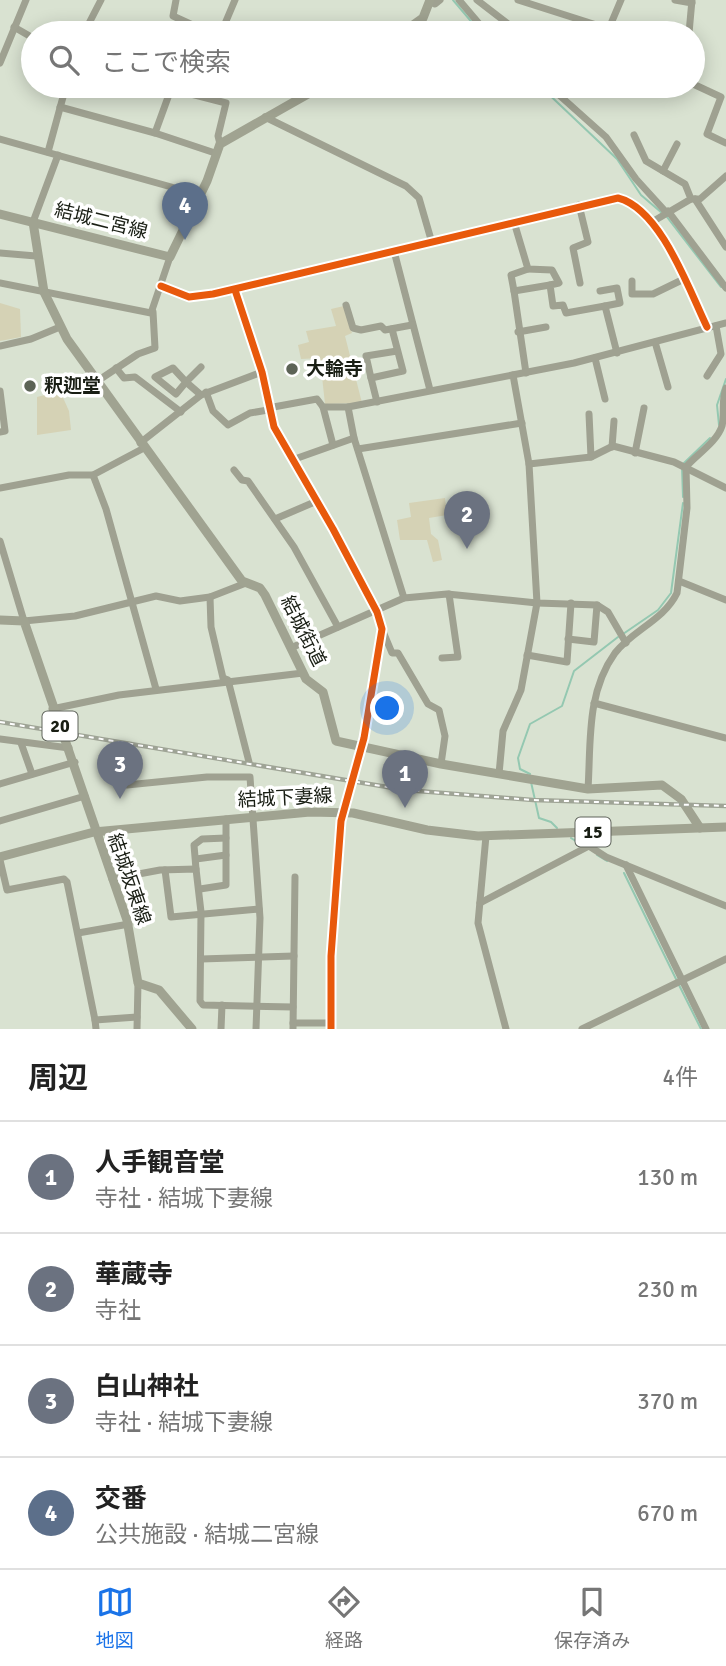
<!DOCTYPE html>
<html lang="ja">
<meta charset="utf-8">
<style>
body{margin:0;font-family:Signika,"Noto Sans JP",sans-serif;background:#f2f2f2;color:#222}
.you{position:absolute;left:388px;top:709px;width:24px;height:24px;margin:-18px;border:5px solid #fff;border-radius:50%;background:#1a73e8;box-shadow:0 0 0 10px #1a73e833}
.badge{display:grid;place-items:center;width:46px;height:46px;border-radius:50%;background:#1a73e8;color:#fff;font-size:23px;font-weight:700}
.pin{position:absolute;translate:-50% -58px;filter:drop-shadow(0 2px 4px #0008)}
.pin::after{content:'';position:absolute;top:37px;width:24px;height:21px;background:inherit;clip-path:polygon(0 0,100% 0,50% 100%)}
.list{margin:0;padding:0;list-style:none}
h2{display:flex;justify-content:space-between;align-items:center;height:91px;margin:0;padding:0 28px;font-size:30px}
h2 small{font-size:23px;font-weight:400;color:#767676}
.list li{display:grid;grid-template-columns:46px 1fr auto;gap:21px;align-items:center;box-sizing:border-box;height:112px;padding:0 28px;border-top:2px solid #e0e0e0}
.list b{display:block;font-size:26px;white-space:nowrap}
.list p{margin:0;font-size:23px;white-space:nowrap;color:#767676}
.list em{font-size:23px;font-style:normal;color:#767676}
.icon{flex:none;width:38px;height:38px;fill:none;stroke:currentColor;stroke-width:2;stroke-linecap:round;stroke-linejoin:round}
.map{position:relative;flex:none;width:726px;height:1029px;overflow:hidden}
.search{position:absolute;background:#fff;box-shadow:0 4px 18px #0003;left:21px;right:21px;top:21px;height:77px;display:flex;align-items:center;gap:18px;box-sizing:border-box;padding:0 24px;border-radius:38px;color:#767676;font-size:26px}
.sheet{height:539px;background:#fff}
nav{display:flex;justify-content:space-around;align-items:center;box-sizing:border-box;height:98px;border-top:2px solid #e0e0e0;background:#fff;font-size:19px;color:#767676}
nav a{display:grid;justify-items:center;gap:4px}
nav .on{color:#1a73e8}
.map>svg:first-child{display:block}
</style>
<div class="map">
<svg width="726" height="1029" viewBox="0 0 726 1029">
<rect width="100%" height="100%" fill="#d9e2d1"/>
<g fill="#d5d2b5">
<path d="M0,303L20,309L21,337L0,341Z"/>
<path d="M344,306L352,333L345,336L362,403L325,404L320,358L301,359L298,345L309,342L306,331L336,326L331,309Z"/>
<path d="M60,391L69,411L71,430L37,435V397Z"/>
<path d="M445,498L447,515L429,518L431,534L438,540L442,560L433,562L427,540H400L397,520L411,517L409,503Z"/>
</g>
<g fill="none" stroke-linecap="round" stroke-linejoin="round">
<g stroke="#94c8b1" stroke-width="2">
<path d="M453,0L481,33"/>
<path d="M540,86L617,159L641,195L662,213"/>
<path d="M667,217L721,287"/>
<path d="M719,425L717,405L726,379"/>
<path d="M684,463L710,438"/>
<path d="M682,468L683,497"/>
<path d="M623,634L658,610L671,593L683,503"/>
<path d="M530,774L520,769L518,758L530,724L562,706L574,671L618,637"/>
<path d="M531,782L539,818L551,822L557,828"/>
<path d="M571,838L582,845"/>
<path d="M597,855L607,861"/>
<path d="M624,873L676,979"/>
<path d="M679,985L701,1029"/>
</g>
<g stroke="#9fa191" stroke-width="7">
<path d="M176,0L173,16L210,33"/>
<path d="M459,0L487,33"/>
<path d="M477,0L520,33"/>
<path d="M518,0L609,29V33"/>
<path d="M675,0L692,3"/>
<path d="M431,2L435,4L440,0"/>
<path d="M14,27L33,38"/>
<path d="M84,33L101,0"/>
<path d="M221,33L235,0"/>
<path d="M607,33L621,0"/>
<path d="M689,33L692,0"/>
<path d="M0,63L26,0"/>
<path d="M693,84L721,97L707,134L726,143"/>
<path d="M160,86L226,103L218,136L220,144"/>
<path d="M549,86L606,137L636,179L666,212"/>
<path d="M60,107L155,133L215,153"/>
<path d="M265,117L406,186L419,198L432,243"/>
<path d="M155,133L171,89"/>
<path d="M634,135L646,161L685,184L691,199L652,222"/>
<path d="M0,139L200,195"/>
<path d="M48,152L66,86"/>
<path d="M663,171L677,144"/>
<path d="M692,199H700L726,176"/>
<path d="M695,199L726,247"/>
<path d="M579,205L588,242L573,248L580,283"/>
<path d="M668,211L726,288"/>
<path d="M33,222L58,155"/>
<path d="M514,222L528,269L552,270L559,283L550,285L553,306L563,305L566,313L605,306L617,353"/>
<path d="M394,251L430,390"/>
<path d="M0,253L36,256"/>
<path d="M528,269L511,275L514,291L550,285"/>
<path d="M632,281V294H653L684,279"/>
<path d="M0,283L151,313L170,257"/>
<path d="M161,286L189,297L213,294L618,198C661,209 689,290 707,327"/>
<path d="M235,290L262,372L274,427L333,529L377,612L382,629L364,738L341,821L331,956V1029"/>
<path d="M514,291L526,373"/>
<path d="M600,291L617,288L620,303L605,306"/>
<path d="M346,305L353,328L361,330L381,326L385,330L412,325"/>
<path d="M518,332L546,327"/>
<path d="M655,342L668,387"/>
<path d="M0,346L31,339L60,327"/>
<path d="M595,358L605,399"/>
<path d="M116,368L124,378L135,377L181,412"/>
<path d="M173,368L186,382L176,394L155,377Z"/>
<path d="M707,376L721,354L716,326"/>
<path d="M371,378L366,356L397,351"/>
<path d="M96,382L138,354L155,348L153,312"/>
<path d="M0,391L5,431L0,432"/>
<path d="M206,392L213,411L228,425L250,413L268,410"/>
<path d="M201,395L186,382L201,367"/>
<path d="M377,402L371,378L403,371L392,329"/>
<path d="M323,407L333,445"/>
<path d="M348,407L354,438L404,598"/>
<path d="M268,408L317,399L323,407H348L574,363L726,323"/>
<path d="M589,414L591,457"/>
<path d="M140,443L201,395L262,372"/>
<path d="M612,447L614,421"/>
<path d="M358,449L522,423"/>
<path d="M635,453L644,408"/>
<path d="M292,460L354,438"/>
<path d="M529,464L591,457L613,446L674,462L726,488"/>
<path d="M234,470L242,480L248,481L294,547L338,627"/>
<path d="M93,475L106,509L156,689"/>
<path d="M0,488L69,475H93L144,448"/>
<path d="M275,519L317,501"/>
<path d="M0,541L24,621L75,616L156,596L180,601L210,597L246,583"/>
<path d="M679,581L726,600"/>
<path d="M210,597L211,627L223,678L228,680L249,762"/>
<path d="M382,629L392,653H398L428,704L439,710L445,736L441,764"/>
<path d="M568,639L594,642L597,605"/>
<path d="M293,647L404,598L447,594L537,603L597,605L608,612L626,643"/>
<path d="M527,655L567,662L571,603"/>
<path d="M442,658L458,657L449,594"/>
<path d="M594,703L726,738"/>
<path d="M52,709L119,695L303,673"/>
<path d="M0,739L69,748"/>
<path d="M21,743L32,774"/>
<path d="M499,774L503,731L521,690L537,603L529,464L513,375"/>
<path d="M0,784L75,762"/>
<path d="M127,785L207,777H250L260,918L256,1029"/>
<path d="M588,789C591,744 586,693 615,653C633,630 664,620 677,593L687,508L686,467C696,455 717,442 722,426C725,413 721,401 726,388"/>
<path d="M0,821L85,796"/>
<path d="M583,833L589,846L606,857L726,906"/>
<path d="M486,836L478,923L506,1029"/>
<path d="M196,859L226,855"/>
<path d="M0,860L7,890L64,879L67,882L95,1020"/>
<path d="M626,865L706,1029"/>
<path d="M196,869L194,845L202,839L226,838"/>
<path d="M165,870L171,917L259,909"/>
<path d="M112,879L160,870L196,869L201,912L200,1001L203,1005L293,1007"/>
<path d="M200,889L226,885V819"/>
<path d="M480,903L589,846"/>
<path d="M78,933L129,924"/>
<path d="M201,959L294,956"/>
<path d="M293,1023H331"/>
<path d="M96,1029L95,1020L137,1017"/>
<path d="M137,1029L138,983"/>
<path d="M221,1029L222,1005"/>
<path d="M293,1029L295,877"/>
<path d="M582,1029L726,959"/>
</g>
<g stroke="#a0a391" stroke-width="9">
<path d="M402,33L423,18L430,0"/>
<path d="M0,214L170,257L207,181L220,144L322,86"/>
<path d="M33,222L44,292L67,339L242,581L260,588L265,595L306,679L323,692L336,741L441,764L588,789L662,785L681,799L700,828"/>
<path d="M0,620L24,621L127,920L138,983L159,990L192,1029"/>
<path d="M0,857L94,832L310,812L353,813L427,830L478,836L726,827"/>
</g>
<defs>
<path id="rail" d="M0,722L405,790L533,800L726,806"/>
</defs>
<use href="#rail" stroke="#9fa496" stroke-width="4.5"/>
<use href="#rail" stroke="#fff" stroke-width="2" stroke-dasharray="5" stroke-linecap="butt"/>
<defs>
<g id="cycleway">
<path d="M161,286L189,297L213,294L618,198C661,209 689,290 707,327"/>
<path d="M235,290L262,372L274,427L333,529L377,612L382,629L364,738L341,821L331,956V1029"/>
</g>
</defs>
<use href="#cycleway" stroke="#fff" stroke-width="11"/>
<use href="#cycleway" stroke="#e8590c" stroke-width="7"/>
</g>
<g fill="#5c6356" stroke="#fff" stroke-width="2.5">
<circle cx="292" cy="369" r="7"/>
<circle cx="30" cy="386" r="7"/>
</g>
<g text-anchor="middle" dominant-baseline="central" stroke-width="7" stroke-linejoin="round" paint-order="stroke">
<g fill="#fff" stroke="#5e625a" stroke-width="2">
<rect x="42.5" y="711.5" width="35" height="29" rx="5"/>
<rect x="575.5" y="817.5" width="35" height="29" rx="5"/>
</g>
<g font-size="18" font-weight="bold" fill="#191e14">
<text x="60" y="726">20</text>
<text x="593" y="832">15</text>
</g>
<g font-size="19" fill="#191e14" stroke="#fff">
<text transform="translate(101 221) rotate(14)">結城二宮線</text>
<text transform="translate(303 631) rotate(63)">結城街道</text>
<text transform="translate(285 798) rotate(-3)">結城下妻線</text>
<text transform="translate(129 879) rotate(71)">結城坂東線</text>
</g>
<g font-size="19" font-weight="bold" fill="#191e14" stroke="#fff" text-anchor="start">
<text x="306" y="369">大輪寺</text>
<text x="44" y="386">釈迦堂</text>
</g>
</g>
</svg>
<div class="you"></div>
<div class="pin badge" style="left:405px;top:808px;background:#6b7280">1</div>
<div class="pin badge" style="left:467px;top:549px;background:#6b7280">2</div>
<div class="pin badge" style="left:120px;top:799px;background:#6b7280">3</div>
<div class="pin badge" style="left:185px;top:240px;background:#5c6f8a">4</div>
<div class="search"><svg class="icon" aria-label="search" viewBox="0 0 24 24"><circle cx="10" cy="10" r="6"/><path d="M15 15l6 6"/></svg>ここで検索</div>
</div>
<section class="sheet">
<h2>周辺<small>4件</small></h2>
<ul class="list">
<li><span class="badge" style="background:#6b7280">1</span><div><b>人手観音堂</b><p>寺社 · 結城下妻線</p></div><em>130 m</em></li>
<li><span class="badge" style="background:#6b7280">2</span><div><b>華蔵寺</b><p>寺社</p></div><em>230 m</em></li>
<li><span class="badge" style="background:#6b7280">3</span><div><b>白山神社</b><p>寺社 · 結城下妻線</p></div><em>370 m</em></li>
<li><span class="badge" style="background:#5c6f8a">4</span><div><b>交番</b><p>公共施設 · 結城二宮線</p></div><em>670 m</em></li>
</ul>
</section>
<nav>
<a class="on"><svg class="icon" aria-label="map" viewBox="0 0 24 24"><path d="M3 6l6-2 6 2 6-2v14l-6 2-6-2-6 2zM9 4v14M15 6v14"/></svg>地図</a>
<a><svg class="icon" aria-label="directions" viewBox="0 0 24 24"><path d="M12 3l9 9-9 9-9-9zM9 14v-3h6M13 9l2 2-2 2"/></svg>経路</a>
<a><svg class="icon" aria-label="saved" viewBox="0 0 24 24"><path d="M7 4h10v16l-5-4-5 4z"/></svg>保存済み</a>
</nav>
